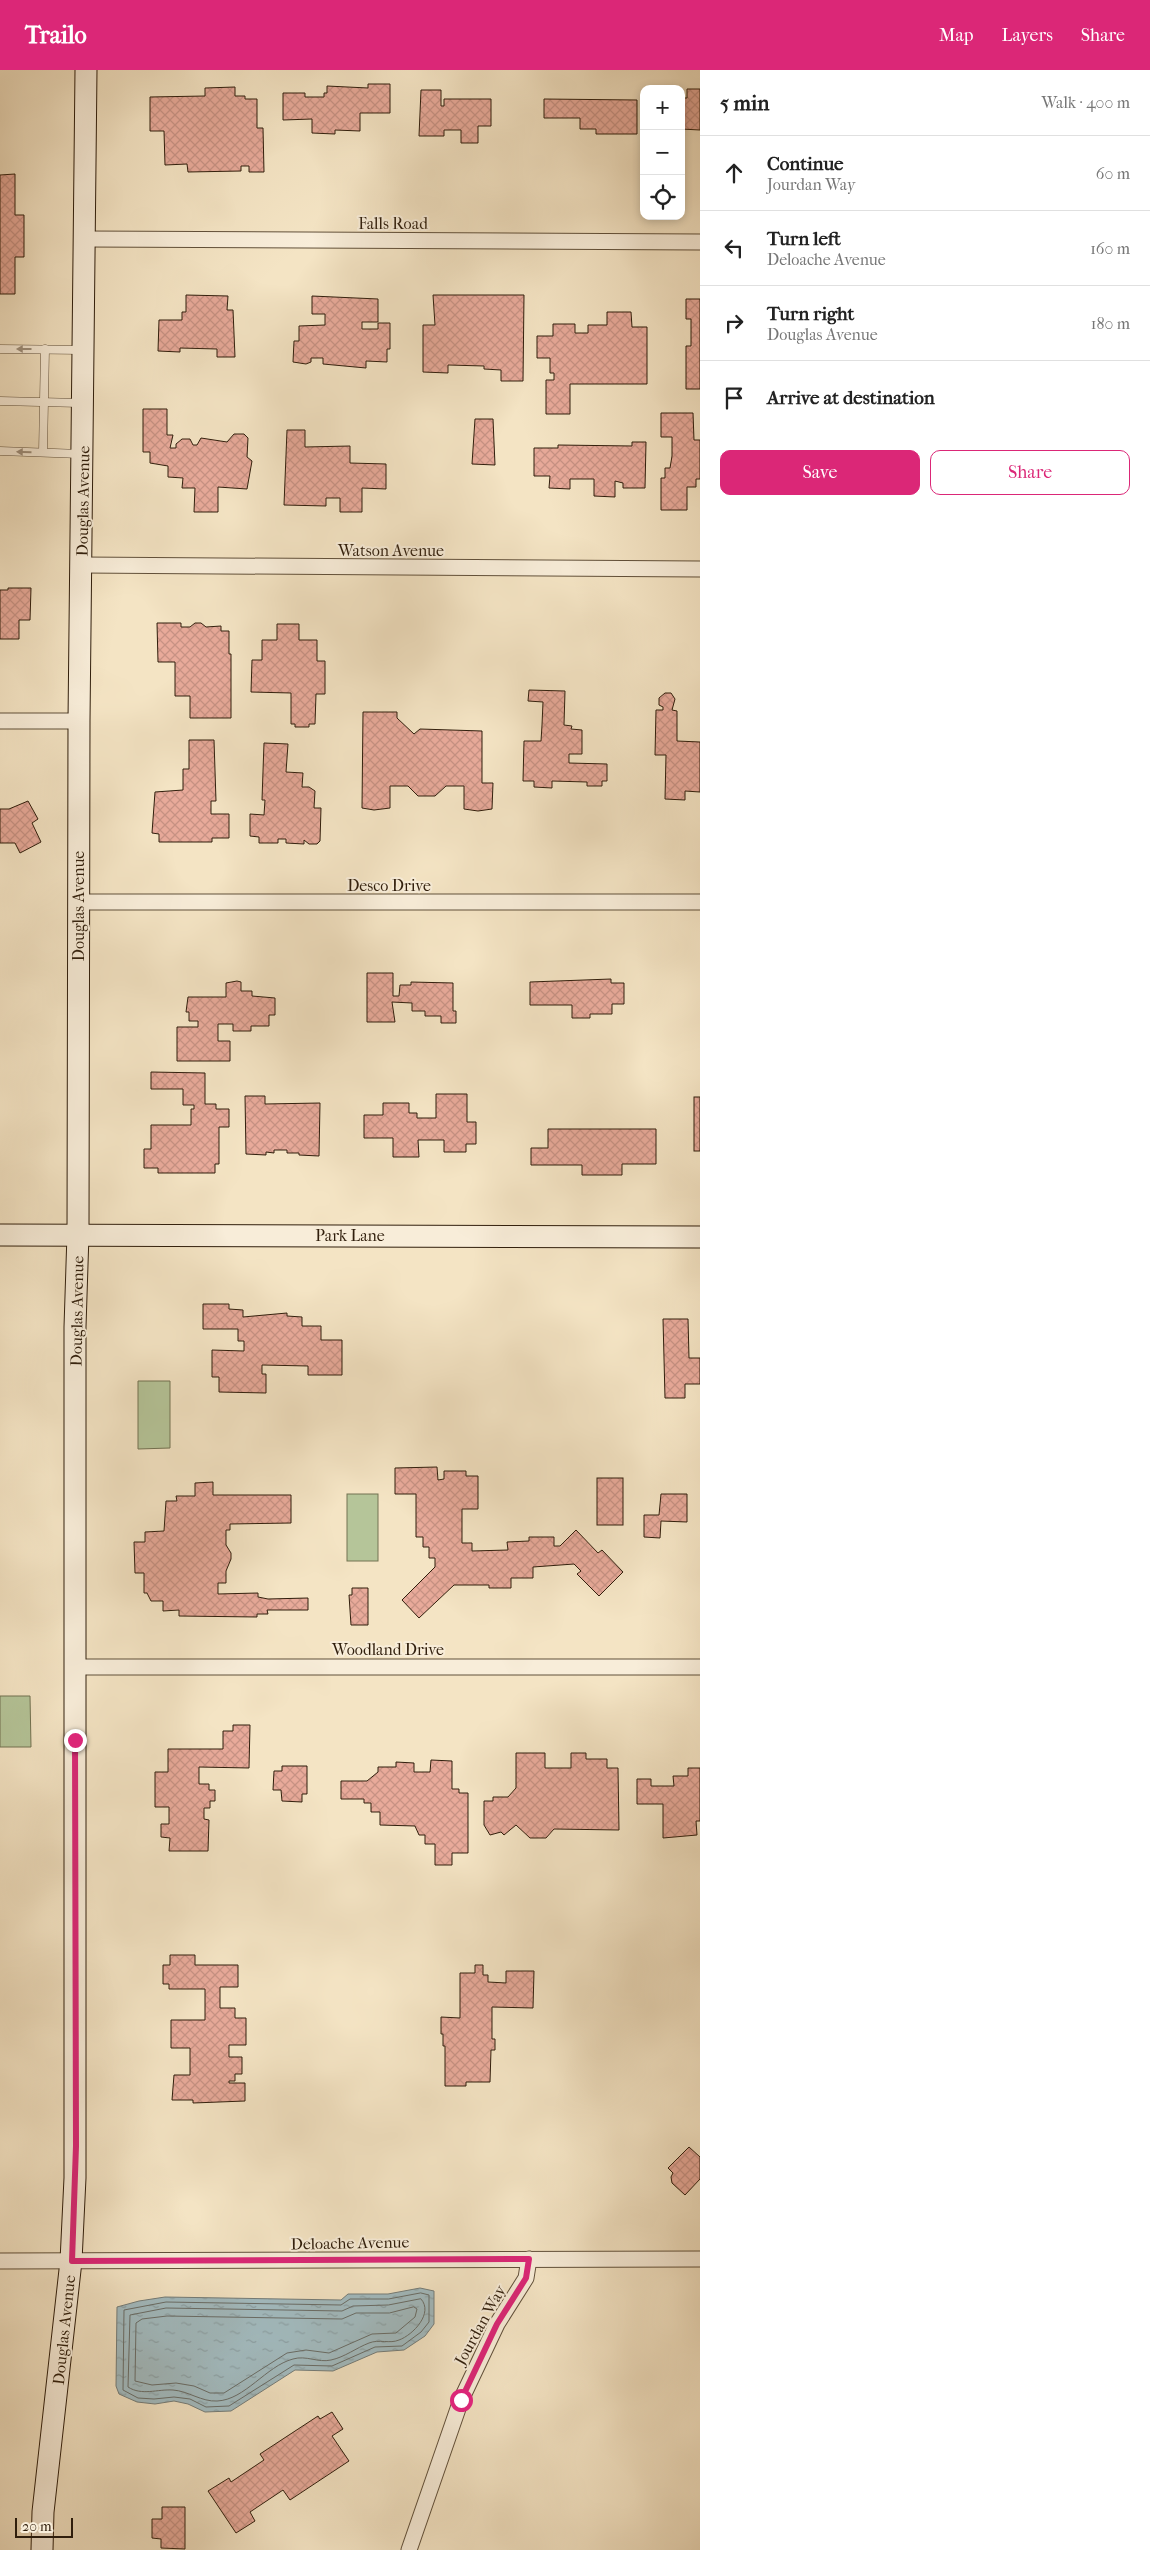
<!DOCTYPE html>
<meta charset="utf-8">
<style>
body{margin:0;font-family:"IM FELL French Canon",serif;background:#f6f6f6;color:#222}
.controls{position:absolute;right:15px;top:15px;display:grid;overflow:hidden;border-radius:10px;box-shadow:0 2px 8px #0003}
.controls button{width:45px;height:45px;display:grid;place-items:center;padding:0;border:0;border-bottom:1px solid #e0e0e0;background:#fff;color:#222;font:25px sans-serif}
.scale{position:absolute;left:15px;bottom:12px;width:58px;box-sizing:border-box;padding-left:5px;border:2px solid #301e0c;border-top:0;font-size:14px;line-height:18px;white-space:nowrap;color:#301e0c;-webkit-text-stroke:4px #f8edd9;paint-order:stroke}
.stop{position:absolute;width:15px;height:15px;margin:-11px;border:4px solid #db2777;border-radius:50%;background:#fff}
.stop.end{background:#db2777;border-color:#fff;box-shadow:0 1px 5px #0008}
.list{margin:0;padding:0;list-style:none}
h2{display:flex;justify-content:space-between;align-items:center;height:65px;margin:0;padding:0 20px;font-size:21px}
h2 small{font-size:16px;font-weight:400;color:#767676}
.list li{display:grid;grid-template-columns:32px 1fr auto;gap:15px;align-items:center;box-sizing:border-box;height:75px;padding:0 20px;border-top:1px solid #e0e0e0}
.list b{display:block;font-size:19px;white-space:nowrap}
.list p{margin:0;font-size:16px;white-space:nowrap;color:#767676}
.list em{font-size:16px;font-style:normal;color:#767676}
.actions{display:flex;gap:10px;padding:15px 20px}
.actions a{flex:1;padding:11px 0;border:1px solid #db2777;border-radius:10px;text-align:center;font-size:18px;color:#db2777}
.actions .main{background:#db2777;color:#fff}
.icon{flex:none;width:28px;height:28px;fill:none;stroke:currentColor;stroke-width:2;stroke-linecap:round;stroke-linejoin:round}
.map{position:relative;flex:none;width:700px;height:2480px;overflow:hidden}
header{display:flex;align-items:center;gap:30px;box-sizing:border-box;height:70px;padding:0 25px;background:#db2777;color:#fff}
header strong{font-size:24px}
nav{display:flex;gap:28px;margin-inline-start:auto;font-size:18px}
main{display:flex}
aside{flex:1;background:#fff}
.map>svg:first-child{display:block}
</style>
<header>
<strong>Trailo</strong>
<nav><a>Map</a><a>Layers</a><a>Share</a></nav>
</header>
<main>
<div class="map">
<svg width="700" height="2480" viewBox="0 0 700 2480">
<defs>
<pattern id="water-ripples" width="26" height="14" patternUnits="userSpaceOnUse" patternTransform="scale(1.25)"><rect width="26" height="14" fill="#a2bbc0"/><path d="M2 4q2-2 4 0t4 0M15 11q2-2 4 0t4 0" fill="none" stroke="#8ca0a4"/></pattern>
<pattern id="building-cross-hatch" width="8" height="8" patternUnits="userSpaceOnUse" patternTransform="scale(1.25)"><rect width="8" height="8" fill="#e8aa9a"/><path d="M0 0l8 8M0 8l8-8" fill="none" stroke="#c79284"/></pattern>
</defs>
<rect width="100%" height="100%" fill="#f4e4c4"/>
<filter id="stains"><feTurbulence type="fractalNoise" baseFrequency=".004" numOctaves="4"/><feColorMatrix values="0 0 0 0 .2 0 0 0 0 .09 0 0 0 0 .02 0 0 0 .5 -.17"/></filter>
<radialGradient id="worn" r=".72"><stop offset=".6" stop-color="#630" stop-opacity="0"/><stop offset="1" stop-color="#630" stop-opacity=".3"/></radialGradient>
<g fill="#b5c599" stroke="#727252">
<path d="M138,1311H170V1378L138,1379Z"/>
<rect x="347" y="1424" width="31" height="67"/>
<path d="M0,1626H30L31,1677H0Z"/>
</g>
<path fill="url(#water-ripples)" stroke="#747c78" d="M420,2218L434,2221V2254L425,2266L404,2280L377,2282L333,2301L295,2300L231,2341L205,2342L188,2334L174,2331L155,2334L137,2332L119,2324L116,2316L117,2237L139,2231L165,2227L341,2230L348,2224H388Z"/>
<g fill="none" stroke-linecap="round" stroke-linejoin="round">
<g stroke="#696c66" stroke-width="1">
<path d="M421,2223L429,2225V2252L421,2262L402,2276L375,2277L332,2296L294,2295L229,2336L206,2337L190,2329L174,2327L154,2329L138,2328L123,2320L124,2240L166,2232L341,2235L350,2229H388Z"/>
<path d="M421,2229C434,2243 413,2265 399,2270C390,2274 379,2269 369,2273C356,2278 345,2287 331,2290C318,2293 306,2285 293,2289C266,2296 245,2330 217,2331C202,2332 188,2321 173,2320C157,2319 142,2326 128,2317L130,2245L166,2238L342,2241L353,2236L388,2235Z"/>
<path d="M414,2237L417,2239L415,2247L396,2263L372,2264L329,2283L306,2280L287,2283L224,2323H210L194,2316L176,2313L152,2315L135,2311L136,2253L142,2249L167,2246L342,2249L356,2243H389Z"/>
</g>
</g>
<g fill="url(#building-cross-hatch)" stroke="#301e0c">
<path d="M368,14H390V43H360V61L335,60V64L312,63V49L283,50V23H305V27H324V23H327V16L368,18Z"/>
<path d="M235,17V26H245V29H257V58H263L264,102H249V96H241V101L188,102L187,94L165,95L164,61H150V27L205,26V18Z"/>
<path d="M687,19H700V60L681,59V28H687Z"/>
<path d="M421,20H441V36H444V29H491V56H478V73H461V60H444V66H419Z"/>
<path d="M544,29L637,30V64H596V59H580V48H544Z"/>
<path d="M15,104V145H24V187H15V224H0V105Z"/>
<path d="M186,225L228,226L227,240H233L235,287H217V279L180,278V282L158,281L159,250H182V242H186Z"/>
<path d="M433,225H524L523,311H501V300L484,299V296L448,295V303L423,302V255H435Z"/>
<path d="M312,226L378,229V252H362V259H378V253H390V279H387V292L366,291V298L323,294V288H311V292L306,294L293,292L294,271H299V256L325,255V244H312Z"/>
<path d="M686,229H700V319H686V276H691V249H686Z"/>
<path d="M607,242H631L632,257H647V314H570V344H546V310H554V303H550V288H537V266H553V254H575V263H588V255H607Z"/>
<path d="M143,339H167V365H173L170,378H176V374L182,369H190L193,375H197L201,368L227,372L234,364H244L248,368L247,387L252,391L247,419L218,417V442H194L195,418H182L183,408L168,407V396L150,393V382H143Z"/>
<path d="M661,343H693L694,370H700V409H696V417H687V440H661V408H665V398H670L672,386V367H661Z"/>
<path d="M475,349H493L495,395L472,394Z"/>
<path d="M287,360H305V377L350,376V393L386,394V419L362,418V442H340V428H326V436L284,435Z"/>
<path d="M632,372H646L645,418H623V413L615,411V427L594,426V409H570V419L549,418L550,406H534V378H558V375L632,376Z"/>
<path d="M8,518H31L30,550H19V569H0V520H8Z"/>
<path d="M157,553H181V557H190L195,553H201L206,557L221,556V561H229V584H231V648H190V626H175V592H158Z"/>
<path d="M277,554H299V570H317V591H325V624H316L315,654H309V657H295V654H291V623L251,622L252,590H262V570H277Z"/>
<path d="M529,620L565,621L564,655L572,656L571,659L582,660V684H569V693L607,694V711H602V716H587V712L552,711V718L534,717V711H523L524,671H541L542,655L543,632L528,631Z"/>
<path d="M665,623H671L675,629L672,640L677,641V671L700,672V722L685,721V730L665,729L666,685H655L656,640H663V637L659,635V628Z"/>
<path d="M363,642H397V648L414,664L420,659L482,661V713H493L492,739L478,741L464,739V716H446L435,726H418L408,716H390V738L374,740L362,738Z"/>
<path d="M189,670H214L216,731H211V744H229V768H212V772H159V764L152,763L155,722L183,720V699H189Z"/>
<path d="M264,673L288,674L286,702L303,703L302,717H309L315,721L314,738H321L320,771L317,774H309L304,770V774L286,773V769H278V773H259V767L250,766V744L264,745L265,730H262Z"/>
<path d="M28,731L38,749L32,753L41,772L20,783L15,773H0V739H9Z"/>
<path d="M367,903H393V926H399L400,915H411V912L453,913V941H456V953H441V946H425V941H412V933L392,932L395,952H367Z"/>
<path d="M611,909V913H624V934H612V944H590V948H572V935H530V912Z"/>
<path d="M237,911L241,912V921H252V926L275,928V945H269V956H251V961H233V954H218V971H230V991H177V957H198V951H189V942H186L188,927H226V913Z"/>
<path d="M151,1002L205,1003V1034H216V1039H229V1057H219V1094H215V1103H158V1098H144V1079H151V1055H191V1039H194V1035H183V1019H151Z"/>
<path d="M436,1024H467V1052H476V1074H466V1082H444V1070H418L419,1087H393V1068H364V1045H383V1033H409V1043H417V1048H436Z"/>
<path d="M245,1026H265V1034L320,1033L319,1086L299,1085V1083H287V1080H274V1083L266,1082V1085L246,1084Z"/>
<rect x="694" y="1027" width="6" height="54"/>
<path d="M548,1059H656V1094H622V1105H582V1095H531V1078H548Z"/>
<path d="M203,1234H229V1239L243,1240V1247L287,1243V1246L302,1247V1256H321V1270H342V1305H308V1296L262,1295V1304H266V1323L219,1322V1307H212V1280L244,1281V1271H238V1259H203Z"/>
<path d="M663,1249H688L689,1288H700V1314H685V1328H665Z"/>
<path d="M437,1397L438,1410L444,1409V1401H466V1406H478V1439H462V1473H472V1481L508,1480L507,1472L529,1471V1467H554V1476H560L576,1460L598,1483L602,1480L623,1502L599,1526L577,1504L581,1501L574,1494L533,1497V1508H511V1518H489V1515H454L419,1548L402,1530L435,1497V1488H429V1477H423V1467H416V1424H395V1398Z"/>
<rect x="597" y="1408" width="26" height="47"/>
<path d="M213,1412V1425H291V1453L230,1454V1460H226V1475L231,1483V1489L226,1501V1513H218V1524L258,1523V1527L268,1529L308,1528V1540H267L268,1544H257V1547L179,1546V1540L163,1541V1531H151L147,1523H144V1503H135L134,1472H145V1462L164,1461L166,1431H177L176,1426H195V1413Z"/>
<path d="M661,1424H687V1452L661,1451L660,1468L644,1467V1445H659Z"/>
<path d="M352,1518H368V1555H351L349,1525H352Z"/>
<path d="M233,1655H250L249,1698L199,1697V1714H209V1720H215V1731H210V1738H204V1749L209,1750L208,1781H169L170,1768L161,1767V1754H169V1737H155V1702H168V1679H223V1661H233Z"/>
<path d="M516,1683H545V1698H571V1683H586V1689H607V1698H618L619,1760L554,1759L546,1768H530L516,1755L504,1765L501,1762L490,1765L484,1755V1731H493V1727H508L516,1718Z"/>
<path d="M431,1690L452,1691V1719H459V1723H468V1783H452V1795H435V1774H425V1765H419L415,1756L380,1755V1742H371V1733H364V1729H341V1711H367L378,1702V1697H396V1692L414,1693V1702H430Z"/>
<path d="M282,1696H307V1724H302V1732L282,1731L281,1720H273L274,1701H282Z"/>
<path d="M688,1698H700V1751H696L697,1765L663,1768V1734H637V1709H651V1716H674L673,1706H688Z"/>
<path d="M170,1885H195V1895H238V1917H220V1938H235V1948H246V1975H229V1987H242V2004H235V2011H229V2013H245V2031L193,2033V2030H172L174,2005H190V1978H171V1950H205V1919H169V1914H163V1895H170Z"/>
<path d="M475,1895H483V1905H488V1912L506,1913V1901H534L533,1938L492,1937V1969H495V1980H491L490,2012H466V2016H445V1976H443V1964H441V1947L460,1948V1903H475Z"/>
<path d="M689,2077L700,2087V2109L685,2125L672,2113L671,2107L673,2103L668,2098Z"/>
<path d="M332,2342L343,2359L332,2366L349,2391L290,2430L283,2420L250,2442L255,2451L236,2463L208,2421L229,2408L231,2412L264,2390L260,2384L318,2346L320,2349Z"/>
<path d="M162,2437H185V2479L161,2478V2469L152,2468V2449H162Z"/>
</g>
<g fill="none" stroke-linecap="round" stroke-linejoin="round">
<defs>
<g id="lane">
<path d="M0,279L82,280"/>
<path d="M0,331L80,333"/>
<path d="M0,381L81,384"/>
<path d="M43,382L45,279"/>
</g>
<g id="street">
<path d="M86,169L700,172"/>
<path d="M82,495L700,499"/>
<path d="M0,651H79"/>
<path d="M78,832H700"/>
<path d="M75,1597H700"/>
<path d="M0,2191L700,2189"/>
<path d="M409,2480L461,2330L497,2254L526,2208L529,2189"/>
</g>
<g id="secondary">
<path d="M0,1165L700,1167"/>
<path d="M42,2480L43,2442L71,2191L75,2108V1257L78,1164L79,651L86,0"/>
</g>
</defs>
<use href="#lane" stroke="#61503a" stroke-width="9"/>
<use href="#street" stroke="#61503a" stroke-width="17"/>
<use href="#secondary" stroke="#301e0c" stroke-width="23"/>
<use href="#lane" stroke="#f8edd9" stroke-width="8"/>
<use href="#street" stroke="#f8edd9" stroke-width="15"/>
<use href="#secondary" stroke="#f8edd9" stroke-width="21"/>
</g>
<defs><path id="oneway-solid" d="M-6-.8H1V-3.2L6.5 0L1 3.2V.8H-6Z" transform="scale(1.25)"/></defs>
<g fill="#9e907d">
<use href="#oneway-solid" transform="translate(24 279) rotate(-180)"/>
<use href="#oneway-solid" transform="translate(24 382) rotate(-179)"/>
</g>
<g fill="none" stroke-linecap="round" stroke-linejoin="round">
<path stroke="#db2777" stroke-width="6" d="M75,1670L76,2076L72,2191L529,2189L526,2208L497,2254L461,2330"/>
</g>
<g text-anchor="middle" dominant-baseline="central" stroke-width="4" stroke-linejoin="round" paint-order="stroke">
<g font-size="16" fill="#301e0c" stroke="#f8edd9">
<text x="393" y="153">Falls Road</text>
<text transform="translate(83 431) rotate(-89)">Douglas Avenue</text>
<text x="391" y="480">Watson Avenue</text>
<text x="389" y="815">Desco Drive</text>
<text transform="translate(78 836) rotate(-90)">Douglas Avenue</text>
<text x="350" y="1165">Park Lane</text>
<text transform="translate(77 1241) rotate(-89)">Douglas Avenue</text>
<text x="388" y="1579">Woodland Drive</text>
<text transform="translate(350 2173) rotate(-1)">Deloache Avenue</text>
<text transform="translate(480 2255) rotate(-61)">Jourdan Way</text>
<text transform="translate(64 2260) rotate(-84)">Douglas Avenue</text>
</g>
</g>
<rect width="100%" height="100%" filter="url(#stains)"/>
<rect width="100%" height="100%" fill="url(#worn)"/>
</svg>
<div class="controls">
<button>+</button>
<button>−</button>
<button><svg class="icon" aria-label="locate" viewBox="0 0 24 24"><circle cx="12" cy="12" r="6"/><path d="M12 2v4M12 18v4M2 12h4M18 12h4"/></svg></button>
</div>
<div class="scale">20 m</div>
<div class="stop" style="left:461px;top:2330px"></div>
<div class="stop end" style="left:75px;top:1670px"></div>
</div>
<aside>
<h2>5 min<small>Walk · 400 m</small></h2>
<ul class="list">
<li><svg class="icon" aria-label="ahead" viewBox="0 0 24 24"><path d="M12 20V5M6 11l6-6 6 6"/></svg><div><b>Continue</b><p>Jourdan Way</p></div><em>60 m</em></li>
<li><svg class="icon" aria-label="left" viewBox="0 0 24 24"><path d="M17 20v-9H6M10 6l-5 5 5 5"/></svg><div><b>Turn left</b><p>Deloache Avenue</p></div><em>160 m</em></li>
<li><svg class="icon" aria-label="right" viewBox="0 0 24 24"><path d="M7 20v-9h11M14 6l5 5-5 5"/></svg><div><b>Turn right</b><p>Douglas Avenue</p></div><em>180 m</em></li>
<li><svg class="icon" aria-label="arrive" viewBox="0 0 24 24"><path d="M6 21V4h12l-3 4 3 4H6"/></svg><div><b>Arrive at destination</b></div></li>
</ul>
<div class="actions"><a class="main">Save</a><a>Share</a></div>
</aside>
</main>
